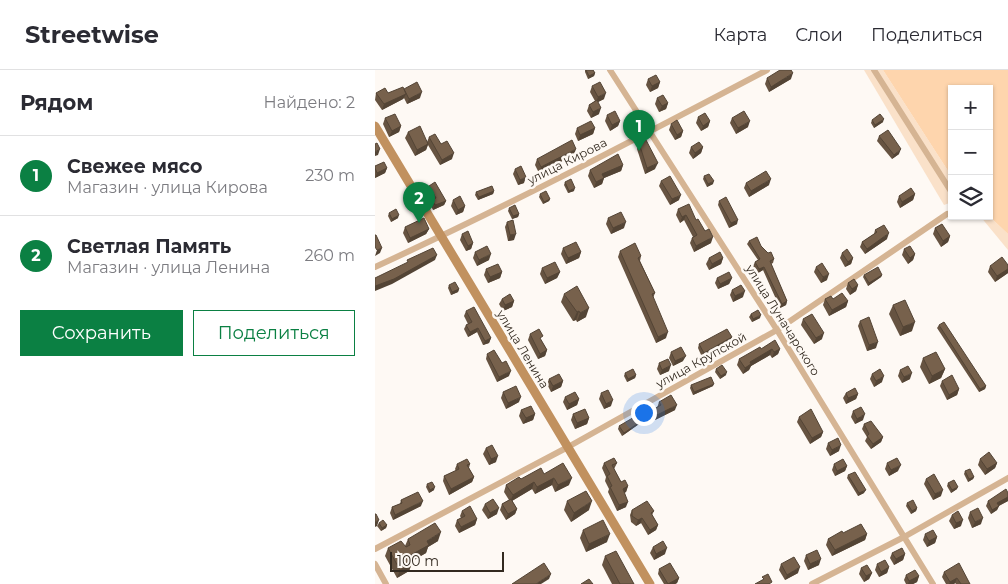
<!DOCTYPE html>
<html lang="ru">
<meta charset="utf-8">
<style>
body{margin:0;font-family:Montserrat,sans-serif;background:#f7f7f7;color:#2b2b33}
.controls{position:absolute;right:15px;top:15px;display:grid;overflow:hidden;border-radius:0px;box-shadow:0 1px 4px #0004}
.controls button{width:45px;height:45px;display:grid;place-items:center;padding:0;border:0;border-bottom:1px solid #e1e1e2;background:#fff;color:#2b2b33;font:25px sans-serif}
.scale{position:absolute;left:15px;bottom:12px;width:114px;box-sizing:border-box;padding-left:5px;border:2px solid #332a20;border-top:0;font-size:14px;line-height:18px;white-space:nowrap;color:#332a20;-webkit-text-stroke:4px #fef9f4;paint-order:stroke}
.you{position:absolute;left:268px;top:342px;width:18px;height:18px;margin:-12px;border:4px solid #fff;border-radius:50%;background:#1a73e8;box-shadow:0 0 0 8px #1a73e833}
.badge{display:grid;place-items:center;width:32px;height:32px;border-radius:50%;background:#0b8043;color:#fff;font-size:16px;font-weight:700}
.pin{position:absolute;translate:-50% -41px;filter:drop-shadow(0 1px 2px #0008)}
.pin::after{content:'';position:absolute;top:26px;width:18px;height:15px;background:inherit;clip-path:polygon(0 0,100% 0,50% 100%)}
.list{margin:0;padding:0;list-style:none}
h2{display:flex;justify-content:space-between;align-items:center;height:65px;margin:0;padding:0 20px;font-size:21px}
h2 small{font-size:16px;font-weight:400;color:#7c7c81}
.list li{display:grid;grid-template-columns:32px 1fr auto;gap:15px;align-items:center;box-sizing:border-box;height:80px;padding:0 20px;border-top:1px solid #e1e1e2}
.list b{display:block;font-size:19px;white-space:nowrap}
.list p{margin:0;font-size:16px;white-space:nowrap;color:#7c7c81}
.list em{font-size:16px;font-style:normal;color:#7c7c81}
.actions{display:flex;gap:10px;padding:15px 20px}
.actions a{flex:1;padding:11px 0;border:1px solid #0b8043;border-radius:0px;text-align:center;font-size:18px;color:#0b8043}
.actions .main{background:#0b8043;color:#fff}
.icon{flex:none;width:28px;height:28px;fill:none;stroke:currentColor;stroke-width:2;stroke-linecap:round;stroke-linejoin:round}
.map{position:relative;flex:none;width:633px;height:514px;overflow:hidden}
header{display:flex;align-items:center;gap:30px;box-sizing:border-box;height:70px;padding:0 25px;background:#fff;border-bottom:1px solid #e1e1e2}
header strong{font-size:24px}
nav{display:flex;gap:28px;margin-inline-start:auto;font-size:18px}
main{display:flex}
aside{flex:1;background:#fff}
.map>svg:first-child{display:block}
</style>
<header>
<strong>Streetwise</strong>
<nav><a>Карта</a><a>Слои</a><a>Поделиться</a></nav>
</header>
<main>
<aside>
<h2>Рядом<small>Найдено: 2</small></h2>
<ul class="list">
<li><span class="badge">1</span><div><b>Свежее мясо</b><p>Магазин · улица Кирова</p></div><em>230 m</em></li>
<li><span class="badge">2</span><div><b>Светлая Память</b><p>Магазин · улица Ленина</p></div><em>260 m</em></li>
</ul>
<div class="actions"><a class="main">Сохранить</a><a>Поделиться</a></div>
</aside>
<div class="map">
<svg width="633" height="514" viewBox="0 0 633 514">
<rect width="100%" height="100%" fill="#fef9f4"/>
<g fill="#fae1c9">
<path d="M489,0H508L577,107V132L569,135Z"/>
<path d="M605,146H614L633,164V180Z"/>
</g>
<path fill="#fed5ad" d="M508,0H633V164L614,146V19H577V107Z"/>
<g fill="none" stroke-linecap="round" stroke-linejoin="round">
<g stroke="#d5b493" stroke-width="6">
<path d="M235,0L402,260L558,514"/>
<path d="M499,0L577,123"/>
<path d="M0,197C133,136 263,68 392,0"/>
<path d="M0,479L193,377L402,260L572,144"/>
<path d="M0,494L11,514"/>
<path d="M437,514L529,467L633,408"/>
</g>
<path stroke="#c1915f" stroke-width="9" d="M0,56L275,514"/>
</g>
<g fill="#665341">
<path d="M210,0H218L220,3L219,6L213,9L210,2Z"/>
<path d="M392,8L416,9L394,22L390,14Z"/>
<path d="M273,9L285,12L283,18L275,22L271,15Z"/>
<path d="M217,16L229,29L223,32L224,44L216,48L212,41L214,35L220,31L215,22Z"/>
<path d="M29,19L45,28L32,34L29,28L28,29L7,40L0,30L1,23H13Z"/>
<path d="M282,28L293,33L291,39L284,42L280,34Z"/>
<path d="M232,45L245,51L243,56L235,61L230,51Z"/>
<path d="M323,47L335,51L333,57L326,61L321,53Z"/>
<path d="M10,48L26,56L24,62L14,67L8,54Z"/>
<path d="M357,48L373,57L361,64L355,53Z"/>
<path d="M497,50L508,52L499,58L496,53Z"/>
<path d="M296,54L308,61L306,67L300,70L294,60Z"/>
<path d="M202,58H220L218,64L203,71L200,64Z"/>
<path d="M33,62L52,72L54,67L66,74L77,89L65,95L53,75L51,80L40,86L30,68Z"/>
<path d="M504,66L524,84L517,89L502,71Z"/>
<path d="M264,73L280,99L270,104L262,79Z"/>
<path d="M316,77H328L326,83L318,89L314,83Z"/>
<path d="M199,85L164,103L160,95L162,89Z"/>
<path d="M248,95L246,101L229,108L227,114L219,118L213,106L215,100Z"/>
<path d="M0,96L12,98L10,103L0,108Z"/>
<path d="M140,99L149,113L143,115L138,104Z"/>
<path d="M329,106L338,114L332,117L328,109Z"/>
<path d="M286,111L304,130L295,135L284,116Z"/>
<path d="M190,112L199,121L193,123L189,115Z"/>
<path d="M371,113L394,115L374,127L369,118Z"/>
<path d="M54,116L71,131L69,135L58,140L55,134L57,129L52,120Z"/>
<path d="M119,121L118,124L103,130L100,125L101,122Z"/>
<path d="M165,124L175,129L174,131L168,134L164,127Z"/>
<path d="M540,124L538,130L525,138L522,132L524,126Z"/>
<path d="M78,130L90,136L88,142L81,145L76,136Z"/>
<path d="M344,131L362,154L354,158L343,135Z"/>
<path d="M134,138L144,144L143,147L137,149L133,141Z"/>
<path d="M303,139L321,150L330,161L336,173L319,182L315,173L317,168L318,167L309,150L305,153L301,145Z"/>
<path d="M14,143L23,148L16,152L13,146Z"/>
<path d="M233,148L249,158L236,164L231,154Z"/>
<path d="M132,152L139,170L133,171L130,157Z"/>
<path d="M30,157L54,159L51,164L33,173L28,163Z"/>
<path d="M560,158L575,166L573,172L566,177L558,164Z"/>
<path d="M500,160L512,169L490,184L485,177L487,172L499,164Z"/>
<path d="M87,164L98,173L96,179L91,181L85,170Z"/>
<path d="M374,171L386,176L399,189L398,193L396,194L412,231L411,235L405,238L388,200L383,203L378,196L380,192L383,190L372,174Z"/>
<path d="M188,178L206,182L204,188L191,194L186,184Z"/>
<path d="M529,179L540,184L538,190L533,194L527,185Z"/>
<path d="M245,181L266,186L265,191L280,223L278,228L291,268L281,273L243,187Z"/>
<path d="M100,182L114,190L102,196L98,188Z"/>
<path d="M467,183L478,188L476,194L470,197L465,188Z"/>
<path d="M334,188H348L346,194L334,200L331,194Z"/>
<path d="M633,195V203L620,212L613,202L615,196Z"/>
<path d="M441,197L452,210L446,213L439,202Z"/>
<path d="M167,198L185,202L182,208L170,214L165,204Z"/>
<path d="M111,199L127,202L125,208L113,213L109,205Z"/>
<path d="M489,205H507L506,207L493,216L488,207Z"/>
<path d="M342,208H357L354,214L343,219L340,213Z"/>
<path d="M473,213L483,215L481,221L475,225L471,219Z"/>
<path d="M74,215L84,219L83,222L76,225L73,218Z"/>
<path d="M357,220L368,227L358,232L355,225Z"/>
<path d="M189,224L211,247L202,252L201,250L198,251L186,232Z"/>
<path d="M127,229L139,231L137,237L128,241L124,234Z"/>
<path d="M450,229H458L473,231L471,237L454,246L448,235Z"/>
<path d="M518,235L537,261L525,266L514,244Z"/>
<path d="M91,241L116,268L114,273L108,275L102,262L93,267L89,259L91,255L93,254L89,246Z"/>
<path d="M376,244L385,248L377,252L374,247Z"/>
<path d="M428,249L447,269L439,274L426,255Z"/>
<path d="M485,251L501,278L492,281L483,256Z"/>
<path d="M564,255L611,316L610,319L604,322L562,258Z"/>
<path d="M155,264L166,270L172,280L170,286L163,289L153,270Z"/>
<path d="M357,267L355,271L327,287L323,278L324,274Z"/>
<path d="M386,279H405L403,284L397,288L395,285L376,296L374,300L368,304L362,295L364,289Z"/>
<path d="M296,282L308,291L298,296L294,288Z"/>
<path d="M112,284L134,306L122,312L111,289Z"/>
<path d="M548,288L570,299L566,308L554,314L545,297Z"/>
<path d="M284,293L294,301L285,305L282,299Z"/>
<path d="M341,299L351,305L345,309L340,302Z"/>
<path d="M525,300L535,309L527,313L523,306Z"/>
<path d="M250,303L261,305L260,308L252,312L249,306Z"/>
<path d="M497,304L507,312L499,317L495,309Z"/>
<path d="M174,309L188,311L186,317L176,322L172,314Z"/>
<path d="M567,311L584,319L582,325L572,330L565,316Z"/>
<path d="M316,315L338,316L318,325L315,318Z"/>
<path d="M128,322L144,332L131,339L126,328Z"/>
<path d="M226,323L236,336L229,339L224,329Z"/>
<path d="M471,323L483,324L481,329L471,334L468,328Z"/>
<path d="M190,327L204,329L202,335L192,340L188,332Z"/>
<path d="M284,332L300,340L280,350L277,345L279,339L282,338Z"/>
<path d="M146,340L160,344L158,350L148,354L144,346Z"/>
<path d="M478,341L488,350L480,354L476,347Z"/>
<path d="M198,344L214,348L212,354L200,359L196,350Z"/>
<path d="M424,347L448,362L446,367L435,374L422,352Z"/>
<path d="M265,352L264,354L247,366L243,359L244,356Z"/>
<path d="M489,354L508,367L506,372L496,379L490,371L492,367L487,359Z"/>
<path d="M453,373L464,381L455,386L451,379Z"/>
<path d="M111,378L121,392L114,395L108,384Z"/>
<path d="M605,389L622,393L620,398L610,405L603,395Z"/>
<path d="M229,393H242L239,399L246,412L253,416L251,422L249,423L251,437L242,441L233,422L234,419L230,411L231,407L227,398Z"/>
<path d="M512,393L523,401L514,406L510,399Z"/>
<path d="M82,394H95L94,398L99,407L97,412L74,425L68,411L69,406L81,401L80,399Z"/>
<path d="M459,394L472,396L470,401L460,406L457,400Z"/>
<path d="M590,401L599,407L598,409L593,412L589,404Z"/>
<path d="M169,404L194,415L180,422L177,415L160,424L157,419L137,431L142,439L140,444L131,450L125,440L127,434L134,430L129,422L131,415L146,409Z"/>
<path d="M473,405L489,423L483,426L472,408Z"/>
<path d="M551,409L566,426L558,430L549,414Z"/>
<path d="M573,413L582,419L576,423L572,416Z"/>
<path d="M52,414L59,420L54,423L51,417Z"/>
<path d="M633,423V431L624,436L622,440L616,444L611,436L613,431Z"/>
<path d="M26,430L46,436L18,450L15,443L17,437L25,434Z"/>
<path d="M192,431L214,440L196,452L189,440Z"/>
<path d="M532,433L542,438L541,441L536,444L531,436Z"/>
<path d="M110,434L122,444L113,449L107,440Z"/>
<path d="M257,440L279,441L277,445L283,455L281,460L273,465L266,453L261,456L256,452L255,445Z"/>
<path d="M87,441L102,449L100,455L84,463L80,456L82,450L86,448L85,446Z"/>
<path d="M595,442L606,454L597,458L593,448Z"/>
<path d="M577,445L586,456L579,459L574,451Z"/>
<path d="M4,453L12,455L11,458L6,461L2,456Z"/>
<path d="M208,460L232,472L211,482L205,468Z"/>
<path d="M468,463L492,464L490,470L457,486L451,475L453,469Z"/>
<path d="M550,464L562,467L560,473L552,477L548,470Z"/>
<path d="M33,469L63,471L53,477L51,483L36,491L37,493L34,501L22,508L10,486L13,478L30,476Z"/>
<path d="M278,477L290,484L279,490L275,483Z"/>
<path d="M517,483L530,484L528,490L519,495L515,488Z"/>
<path d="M431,485L444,495L433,500L429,491Z"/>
<path d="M230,486L259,514H237L227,495Z"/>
<path d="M406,494L423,503L410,510L404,500Z"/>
<path d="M502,494L514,497L512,503L504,507L500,500Z"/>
<path d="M486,498L497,503L494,509L489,512L484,504Z"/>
<path d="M284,499L304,508L302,513L300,514H289L283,504Z"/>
<path d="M569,502L595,514H581L580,513L579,514H571L567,507Z"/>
<path d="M531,505L544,506L542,512L538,514H531L529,510Z"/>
</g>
<g fill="#534435">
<path d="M220,3L219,6L213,9L214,6Z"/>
<path d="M418,3L416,9L394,22L396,17Z"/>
<path d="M285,12L283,18L275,22L277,16Z"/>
<path d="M47,22L45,28L32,34L34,29Z"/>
<path d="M231,23L229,29L221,33L223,27Z"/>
<path d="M31,24L28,29L7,40L9,34Z"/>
<path d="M293,33L291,39L284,42L287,36Z"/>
<path d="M226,38L224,44L216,48L218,42Z"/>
<path d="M509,49L508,52L499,58L500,55Z"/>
<path d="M245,51L243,56L235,61L237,55Z"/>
<path d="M335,51L333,57L326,61L328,56Z"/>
<path d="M375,51L373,57L361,64L363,58Z"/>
<path d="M26,56L24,62L14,67L17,61Z"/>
<path d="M220,58L218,64L203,71L205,65Z"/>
<path d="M308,61L306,67L300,70L302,65Z"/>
<path d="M53,74L51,80L40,86L42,80Z"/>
<path d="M328,77L326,83L318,89L320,83Z"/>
<path d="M5,79L3,85L0,86V82Z"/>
<path d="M201,79L199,85L164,103L166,97Z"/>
<path d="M526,79L524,84L517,89L519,85Z"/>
<path d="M79,83L77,89L65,95L67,90Z"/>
<path d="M283,93L280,99L270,104L272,98Z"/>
<path d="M248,95L246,101L229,108L227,114L219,118L221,112L227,104Z"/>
<path d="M12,98L10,103L0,108L2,103Z"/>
<path d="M151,107L149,113L143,115L145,110Z"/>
<path d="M396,109L394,115L374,127L376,121Z"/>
<path d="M339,111L338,114L332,117L333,114Z"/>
<path d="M200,118L199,121L193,123L194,121Z"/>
<path d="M119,121L118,124L103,130L104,127Z"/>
<path d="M540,124L538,130L525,138L527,132Z"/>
<path d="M306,125L304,130L295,135L297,129Z"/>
<path d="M175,129L174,131L168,134L169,132Z"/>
<path d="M71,131L69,135L58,140L60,135Z"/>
<path d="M90,136L88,142L81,145L83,140Z"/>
<path d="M144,144L143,147L137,149L138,146Z"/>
<path d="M24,145L23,148L16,152L17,149Z"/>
<path d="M311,145L309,150L305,153L307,147Z"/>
<path d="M363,150L362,154L354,158L356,153Z"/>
<path d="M251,152L249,158L236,164L238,158Z"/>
<path d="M54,159L51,164L33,173L35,168Z"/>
<path d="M514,163L512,169L490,184L492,179Z"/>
<path d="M141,164L139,170L133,171L135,165Z"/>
<path d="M575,166L573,172L566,177L568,171Z"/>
<path d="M338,167L336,173L319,182L321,176Z"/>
<path d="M98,173L96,179L91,181L93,176Z"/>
<path d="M7,178L5,183L0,186L2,180Z"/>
<path d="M206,182L204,188L191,194L193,188Z"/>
<path d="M116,184L114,190L102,196L104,190Z"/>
<path d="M540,184L538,190L533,194L535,188Z"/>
<path d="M62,185L60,190L17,214L0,221V216Z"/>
<path d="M348,188L346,194L334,200L337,194Z"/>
<path d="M478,188L476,194L470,197L473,192Z"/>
<path d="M389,197L388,200L383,203L384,199Z"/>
<path d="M633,199V203L620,212L622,206Z"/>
<path d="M127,202L125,208L113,213L115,207Z"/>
<path d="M185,202L182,208L170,214L172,208Z"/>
<path d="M454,204L452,210L446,213L448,207Z"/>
<path d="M507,205L506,207L493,216L494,213Z"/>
<path d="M357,208L354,214L343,219L345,214Z"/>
<path d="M483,215L481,221L475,225L477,219Z"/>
<path d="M84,219L83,222L76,225L77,222Z"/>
<path d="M370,221L368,227L358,232L360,226Z"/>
<path d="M139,231L137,237L128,241L130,235Z"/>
<path d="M412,231L411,235L405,238L407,234Z"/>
<path d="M473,231L471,237L454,246L457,240Z"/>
<path d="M214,238L211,247L202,252L205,243Z"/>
<path d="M204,241L201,250L198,251L202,242Z"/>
<path d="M386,245L385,248L377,252L378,249Z"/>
<path d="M540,252L537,261L525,266L528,257Z"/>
<path d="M103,258L102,262L93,267L95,262Z"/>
<path d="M293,262L291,268L281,273L283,267Z"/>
<path d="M449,263L447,269L439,274L441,268Z"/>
<path d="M357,267L355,271L327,287L329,283Z"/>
<path d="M116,268L114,273L108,275L110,271Z"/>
<path d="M503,272L501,278L492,281L494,275Z"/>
<path d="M397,279L395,285L376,296L374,300L368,304L370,298L375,292Z"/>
<path d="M405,279L403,284L397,288L399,282Z"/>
<path d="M172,280L170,286L163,289L165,284Z"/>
<path d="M311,286L308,291L298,296L300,291Z"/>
<path d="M296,295L294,301L285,305L287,300Z"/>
<path d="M570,299L566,308L554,314L557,306Z"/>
<path d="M136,301L134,306L122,312L124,307Z"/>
<path d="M352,302L351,305L345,309L346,306Z"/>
<path d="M537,303L535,309L527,313L529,307Z"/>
<path d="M261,305L260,308L252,312L253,309Z"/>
<path d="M509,306L507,312L499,317L501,311Z"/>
<path d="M188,311L186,317L176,322L178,316Z"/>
<path d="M339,314L338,316L318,325L319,322Z"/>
<path d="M611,316L610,319L604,322L605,319Z"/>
<path d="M584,319L582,325L572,330L574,325Z"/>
<path d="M483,324L481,329L471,334L473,328Z"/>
<path d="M146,327L144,332L131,339L133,333Z"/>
<path d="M204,329L202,335L192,340L194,334Z"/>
<path d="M238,330L236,336L229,339L231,334Z"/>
<path d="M302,335L300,340L280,350L282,345Z"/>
<path d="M160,344L158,350L148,354L151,348Z"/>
<path d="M490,344L488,350L480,354L482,349Z"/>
<path d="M214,348L212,354L200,359L202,353Z"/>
<path d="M265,352L264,354L247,366L249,363Z"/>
<path d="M448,362L446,367L435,374L437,368Z"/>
<path d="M508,367L506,372L496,379L498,374Z"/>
<path d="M466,375L464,381L455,386L457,380Z"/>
<path d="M123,386L121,392L114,395L116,389Z"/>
<path d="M622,393L620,398L610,405L612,399Z"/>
<path d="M526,395L523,401L514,406L516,400Z"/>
<path d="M472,396L470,401L460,406L462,401Z"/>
<path d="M99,407L97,412L74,425L76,419Z"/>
<path d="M599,407L598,409L593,412L594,409Z"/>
<path d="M179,408L177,415L160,424L162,417Z"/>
<path d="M197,408L194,415L180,422L183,415Z"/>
<path d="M159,412L157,419L135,432L138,425Z"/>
<path d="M253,416L251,422L246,424L248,419Z"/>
<path d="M60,417L59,420L54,423L55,420Z"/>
<path d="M583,417L582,419L576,423L577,420Z"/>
<path d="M491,420L489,423L483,426L484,423Z"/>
<path d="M568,420L566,426L558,430L560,424Z"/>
<path d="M633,427V431L621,437L622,433Z"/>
<path d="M48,431L46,436L18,450L20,445Z"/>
<path d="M217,431L214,440L196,452L199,443Z"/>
<path d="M253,432L251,437L242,441L244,435Z"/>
<path d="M624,436L622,440L616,444L617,440Z"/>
<path d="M124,438L122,444L113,449L115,443Z"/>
<path d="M542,438L541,441L536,444L537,441Z"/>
<path d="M142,439L140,444L131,450L133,444Z"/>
<path d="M267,448L266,453L261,456L263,450Z"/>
<path d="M608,448L606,454L597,458L600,452Z"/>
<path d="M102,449L100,455L84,463L86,457Z"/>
<path d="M4,450L2,456L0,457V452Z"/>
<path d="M588,450L586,456L579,459L581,453Z"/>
<path d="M12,455L11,458L6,461L7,458Z"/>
<path d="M283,455L281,460L273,465L275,460Z"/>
<path d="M66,462L63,471L53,477L51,483L31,495L34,486L52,471Z"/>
<path d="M235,464L232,472L211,482L214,474Z"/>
<path d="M492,464L490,470L457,486L460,480Z"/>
<path d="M562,467L560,473L552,477L554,471Z"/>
<path d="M292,478L290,484L279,490L281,484Z"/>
<path d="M530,484L528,490L519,495L521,489Z"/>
<path d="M446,489L444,495L433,500L435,494Z"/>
<path d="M37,493L34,501L22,508L25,500Z"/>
<path d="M425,497L423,503L410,510L412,505Z"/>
<path d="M514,497L512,503L504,507L506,502Z"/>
<path d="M497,503L494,509L489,512L491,506Z"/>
<path d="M176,504L174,509L166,514H161Z"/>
<path d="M544,506L542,512L538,514H533L534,511Z"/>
<path d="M304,508L302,513L300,514H293Z"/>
<path d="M582,508L580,513L579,514H574L575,512Z"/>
</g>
<g fill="#77614c" stroke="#534435">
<path d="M211,0H218L220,3L214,6Z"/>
<path d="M405,0H416L418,3L396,17L392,8Z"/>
<path d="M281,5L285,12L277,16L273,9Z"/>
<path d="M42,12L47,22L34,29L29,19Z"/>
<path d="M225,12L231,23L223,27L217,16Z"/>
<path d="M28,17L31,24L9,34L1,23L10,18L13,23Z"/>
<path d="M288,25L293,33L287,36L282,28Z"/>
<path d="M222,30L226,38L218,42L214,35Z"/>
<path d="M240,41L245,51L237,55L232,45Z"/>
<path d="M369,41L375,51L363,58L357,48Z"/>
<path d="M330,43L335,51L328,56L323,47Z"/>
<path d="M20,44L26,56L17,61L10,48Z"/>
<path d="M505,44L509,49L500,55L497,50Z"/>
<path d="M302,50L308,61L302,65L296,54Z"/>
<path d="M216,51L220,58L205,65L202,58Z"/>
<path d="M45,56L53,74L42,80L33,62Z"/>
<path d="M513,60L526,79L519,85L504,66Z"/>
<path d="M60,64L66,74L72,71L79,83L67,90L54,67Z"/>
<path d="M197,70L201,79L166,97L162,89Z"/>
<path d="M271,70L283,93L272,98L264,73Z"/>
<path d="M324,72L328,77L320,83L316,77Z"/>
<path d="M2,73L5,79L0,82V74Z"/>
<path d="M243,84L248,95L227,104L229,108L221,112L215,100Z"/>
<path d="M9,92L12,98L2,103L0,98V96Z"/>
<path d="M146,96L151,107L145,110L140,99Z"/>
<path d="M391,101L396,109L376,121L371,113Z"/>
<path d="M334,104L339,111L333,114L329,106Z"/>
<path d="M295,106L306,125L297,129L286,111Z"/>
<path d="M196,109L200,118L194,121L190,112Z"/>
<path d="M60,112L71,131L60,135L57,130L61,128L54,116Z"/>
<path d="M117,116L119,121L104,127L101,122Z"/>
<path d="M536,118L540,124L527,132L524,126Z"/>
<path d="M171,121L175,129L169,132L165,124Z"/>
<path d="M85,126L90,136L83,140L78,130Z"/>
<path d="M351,127L363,150L356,153L344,131Z"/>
<path d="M314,134L321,150L323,149L330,161L334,159L338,167L321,176L317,168L322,165L311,145L307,147L303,139Z"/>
<path d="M140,135L144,144L138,146L134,138Z"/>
<path d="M21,139L24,145L17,149L14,143Z"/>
<path d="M246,142L251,152L238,158L233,148Z"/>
<path d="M49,148L54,159L35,168L30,157Z"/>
<path d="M138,150L141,164L135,165L132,152Z"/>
<path d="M567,154L575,166L568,171L560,158Z"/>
<path d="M509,155L514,163L492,179L487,172L502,162L500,160Z"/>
<path d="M93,161L98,173L93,176L87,164Z"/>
<path d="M0,165H1L7,178L2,180L0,177Z"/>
<path d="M382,167L386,176L393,183L396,182L399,189L395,191L412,231L407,234L389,197L384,199L380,192L385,189L374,171Z"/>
<path d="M201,172L206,182L193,188L188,178Z"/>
<path d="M260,173L266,186L263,188L280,223L277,224L293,262L283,267L245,181Z"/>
<path d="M112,176L116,184L104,190L100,182Z"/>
<path d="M535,176L540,184L535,188L529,179Z"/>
<path d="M58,178L62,185L19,209L0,216V208L33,192L32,190Z"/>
<path d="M472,179L478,188L473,192L467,183Z"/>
<path d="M345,182L348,188L337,194L334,188Z"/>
<path d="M627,187L633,195V199L622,206L615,196Z"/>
<path d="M180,192L185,202L172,208L167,198Z"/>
<path d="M447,193L454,204L448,207L441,197Z"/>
<path d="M123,194L127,202L115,207L111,199Z"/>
<path d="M503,197L507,205L494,213L489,205Z"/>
<path d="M354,202L357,208L345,214L342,208Z"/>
<path d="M479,209L483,215L477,219L473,213Z"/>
<path d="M80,212L84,219L77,222L74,215Z"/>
<path d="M366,215L370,221L360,226L357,220Z"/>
<path d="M202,216L214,238L205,243L204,241L202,242L189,224Z"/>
<path d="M467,223L473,231L457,240L450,229L456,226L458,229Z"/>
<path d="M135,224L139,231L130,235L127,229Z"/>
<path d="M530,230L540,252L528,257L518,235Z"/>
<path d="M99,237L116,268L110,271L103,258L95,262L91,255L97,252L91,241Z"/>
<path d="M383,240L386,245L378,249L376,244Z"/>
<path d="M437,244L449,263L441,268L428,249Z"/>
<path d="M494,247L503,272L494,275L485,251Z"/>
<path d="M569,252L611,316L605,319L564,255Z"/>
<path d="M164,259L168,266L165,268L172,280L165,284L155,264Z"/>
<path d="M352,259L357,267L329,283L324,274Z"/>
<path d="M400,270L405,279L399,282L397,279L375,292L376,294L370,298L364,289L385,277L386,279Z"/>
<path d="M306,277L311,286L300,291L296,282Z"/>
<path d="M119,280L127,293L131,291L136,301L124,307L112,284Z"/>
<path d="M561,282L570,299L557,306L548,288Z"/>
<path d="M293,289L296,295L287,300L284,293Z"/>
<path d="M347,295L352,302L346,306L341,299Z"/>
<path d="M533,296L537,303L529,307L525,300Z"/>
<path d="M258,299L261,305L253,309L250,303Z"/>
<path d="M505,299L509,306L501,311L497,304Z"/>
<path d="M184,304L188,311L178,316L174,309Z"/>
<path d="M577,305L584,319L574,325L567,311Z"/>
<path d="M336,307L339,314L319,322L316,315Z"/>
<path d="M141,316L146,327L133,333L128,322Z"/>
<path d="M480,318L483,324L473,328L471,323Z"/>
<path d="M233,320L238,330L231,334L226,323Z"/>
<path d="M200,322L204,329L194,334L190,327Z"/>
<path d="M296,325L302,335L282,345L279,339L286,335L284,332Z"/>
<path d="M156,336L160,344L151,348L146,340Z"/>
<path d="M486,337L490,344L482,349L478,341Z"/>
<path d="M210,339L214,348L202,353L198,344Z"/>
<path d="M436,339L448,362L437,368L424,347Z"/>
<path d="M261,346L265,352L249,363L244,356Z"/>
<path d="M496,351L508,367L498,374L492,366L494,364L489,354Z"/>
<path d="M463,368L466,375L457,380L453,373Z"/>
<path d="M117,375L123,386L116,389L111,378Z"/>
<path d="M614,382L622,393L612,399L605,389Z"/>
<path d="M239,388L242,393L237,395L246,412L250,410L253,416L248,419L253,432L244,435L235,417L237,416L232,406L235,404L229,393Z"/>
<path d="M522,388L526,395L516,400L512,393Z"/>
<path d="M92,389L95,394L92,395L99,407L76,419L69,406L84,399L82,394Z"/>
<path d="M468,389L472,396L462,401L459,394Z"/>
<path d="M188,393L197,408L183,415L179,408L162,417L159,412L138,425L131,415L144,407L146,409L166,398L169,404Z"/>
<path d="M595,399L599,407L594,409L590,401Z"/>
<path d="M480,402L491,420L484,423L473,405Z"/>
<path d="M559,404L568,420L560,424L551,409Z"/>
<path d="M579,410L583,417L577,420L573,413Z"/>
<path d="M57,412L60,417L55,420L52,414Z"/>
<path d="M631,419L633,423V427L622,433L624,436L617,440L613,431Z"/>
<path d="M211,421L217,431L199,443L192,431Z"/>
<path d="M43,422L48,431L20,445L17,437L27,433L26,430Z"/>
<path d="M118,429L124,438L115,443L110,434Z"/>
<path d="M136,429L142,439L133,444L127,434Z"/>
<path d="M538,430L542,438L537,441L532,433Z"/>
<path d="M272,431L279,441L276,443L283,455L275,460L267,448L263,450L257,446V440Z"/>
<path d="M95,436L102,449L86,457L82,450L90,446L87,441Z"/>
<path d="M603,438L608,448L600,452L595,442Z"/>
<path d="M583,441L588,450L581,453L577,445Z"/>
<path d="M0,444H1L4,450L0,452Z"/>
<path d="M8,450L12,455L7,458L4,453Z"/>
<path d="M228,450L235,464L214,474L208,460Z"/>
<path d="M60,453L66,462L52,471L54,475L34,486L37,493L25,500L13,478L26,471L31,477L35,475L33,469Z"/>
<path d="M486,454L492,464L460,480L453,469L467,461L468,463Z"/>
<path d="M558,460L562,467L554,471L550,464Z"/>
<path d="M288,471L292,478L281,484L278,477Z"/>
<path d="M527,478L530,484L521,489L517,483Z"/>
<path d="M442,480L446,489L435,494L431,485Z"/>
<path d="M241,481L259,514H245L230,486Z"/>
<path d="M419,487L425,497L412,505L406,494Z"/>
<path d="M510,490L514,497L506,502L502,494Z"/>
<path d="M169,493L176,504L161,514H137Z"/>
<path d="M295,493L304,508L293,514L284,499Z"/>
<path d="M584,493L595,514H586L582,508L575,512L569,502Z"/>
<path d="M492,495L497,503L491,506L486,498Z"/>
<path d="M540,500L544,506L534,511L531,505Z"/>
<path d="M393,504L397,512L394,514H380L389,509L387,507Z"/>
<path d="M214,509L218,514H206Z"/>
</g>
<g text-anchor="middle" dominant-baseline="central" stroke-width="5" stroke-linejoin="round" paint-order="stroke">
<g font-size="12" fill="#332a20" stroke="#fef9f4">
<text transform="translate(192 91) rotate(-27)">улица Кирова</text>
<text transform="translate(408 250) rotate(58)">улица Луначарского</text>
<text transform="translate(148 279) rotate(59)">улица Ленина</text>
<text transform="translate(326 290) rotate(-29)">улица Крупской</text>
</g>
</g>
</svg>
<div class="controls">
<button>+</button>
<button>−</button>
<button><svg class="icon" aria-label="layers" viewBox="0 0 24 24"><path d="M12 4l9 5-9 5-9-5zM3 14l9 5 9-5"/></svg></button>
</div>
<div class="scale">100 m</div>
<div class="you"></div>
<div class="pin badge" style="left:264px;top:81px">1</div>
<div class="pin badge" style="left:44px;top:153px">2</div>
</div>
</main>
